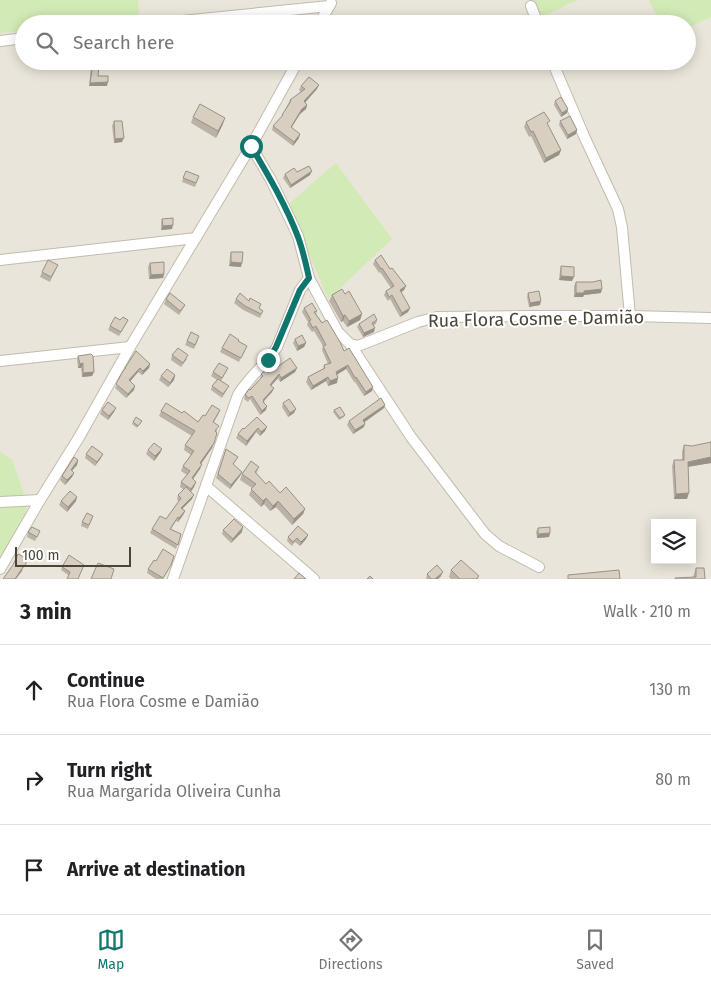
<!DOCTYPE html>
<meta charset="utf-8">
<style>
body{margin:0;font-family:"Fira Sans",sans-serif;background:#f2f2f2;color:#202124}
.controls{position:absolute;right:15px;bottom:15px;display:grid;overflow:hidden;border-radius:0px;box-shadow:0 2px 12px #0003}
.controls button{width:45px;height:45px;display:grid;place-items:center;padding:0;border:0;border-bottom:1px solid #e0e0e0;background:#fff;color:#202124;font:25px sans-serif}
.scale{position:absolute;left:15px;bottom:12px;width:116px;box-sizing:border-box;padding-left:5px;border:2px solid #4b4439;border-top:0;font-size:14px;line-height:18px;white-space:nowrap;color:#4b4439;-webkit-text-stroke:4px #fff;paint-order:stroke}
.stop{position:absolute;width:15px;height:15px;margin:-11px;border:4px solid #0f766e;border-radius:50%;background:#fff}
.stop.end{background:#0f766e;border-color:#fff;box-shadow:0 1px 5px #0008}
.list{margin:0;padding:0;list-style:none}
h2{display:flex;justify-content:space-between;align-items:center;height:65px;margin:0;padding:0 20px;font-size:21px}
h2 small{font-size:16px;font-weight:400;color:#757577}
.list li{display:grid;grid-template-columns:32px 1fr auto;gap:15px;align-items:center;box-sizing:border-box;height:90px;padding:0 20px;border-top:1px solid #e0e0e0}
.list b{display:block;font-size:19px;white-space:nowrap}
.list p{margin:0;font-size:16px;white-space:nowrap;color:#757577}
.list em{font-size:16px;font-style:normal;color:#757577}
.icon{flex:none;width:28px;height:28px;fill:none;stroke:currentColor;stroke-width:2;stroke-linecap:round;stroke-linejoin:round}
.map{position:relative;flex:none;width:711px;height:579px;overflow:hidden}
.search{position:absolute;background:#fff;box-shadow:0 2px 12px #0003;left:15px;right:15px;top:15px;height:55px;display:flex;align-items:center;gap:12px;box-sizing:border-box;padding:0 18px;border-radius:28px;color:#757577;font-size:19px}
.sheet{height:335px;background:#fff}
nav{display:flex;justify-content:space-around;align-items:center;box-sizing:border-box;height:70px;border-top:1px solid #e0e0e0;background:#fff;font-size:14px;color:#757577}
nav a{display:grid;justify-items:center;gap:2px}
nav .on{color:#0f766e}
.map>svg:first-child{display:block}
</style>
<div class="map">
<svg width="711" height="579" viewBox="0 0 711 579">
<rect width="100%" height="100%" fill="#f6f3ec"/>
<path fill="#eae5da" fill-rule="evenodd" d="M0,0H711V579H0ZM24,24H687V61H24ZM655,523H692V560H655Z"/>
<g fill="#d2eab5">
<path d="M0,0H138L139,17L81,24H24V31L0,33Z"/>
<path d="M533,0H577L540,18Z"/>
<path d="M649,0H711V17L687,28V24H660Z"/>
<path d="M336,163L392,239L335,293L328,298L288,205Z"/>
<path d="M0,452L12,460L28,505L22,523L0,562Z"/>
</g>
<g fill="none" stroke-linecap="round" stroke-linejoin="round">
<defs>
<g id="minor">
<path d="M531,6L538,24"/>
<path d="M152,24L329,6"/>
<path d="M319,24L331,3"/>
<path d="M0,41L24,38"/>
<path d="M552,61L584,136L618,209L622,227L630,316"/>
<path d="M251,146L271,180L289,217L298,236L309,278L324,306L338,332L350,344L358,346L418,322L437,317L534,316H630L711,318"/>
<path d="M0,260L196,238"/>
<path d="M350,344L411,437L485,534L499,546L539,567"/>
<path d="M0,361L130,347"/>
<path d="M206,486L314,579"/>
<path d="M0,502L40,500"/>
<path d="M0,569L40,500L78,439L130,347L251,146L298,61"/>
<path d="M173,579L238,395C249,376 266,365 277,347L300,290L309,278"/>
</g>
</defs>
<use href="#minor" stroke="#c2bbae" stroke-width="12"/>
<use href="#minor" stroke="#fff" stroke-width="10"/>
</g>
<g fill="#bab2a6">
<path d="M186,61H201L198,70L191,69V67L185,65Z"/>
<path d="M93,63L98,76L107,86H89L91,66Z"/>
<path d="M301,86L317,89L305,102L307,105L306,109L300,114L292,127L299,138L293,146L272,130L273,126L281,118L290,100L301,92L299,90Z"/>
<path d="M555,101L567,113L561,117L554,105Z"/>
<path d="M193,117L223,124L216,138L191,123Z"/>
<path d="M114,121L122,142L114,143L112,126Z"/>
<path d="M560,121L577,130L576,134L567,139L559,125Z"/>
<path d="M526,122L548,126L561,150L559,155L544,163L531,136L529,137L524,127Z"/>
<path d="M186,171L199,176L195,187L182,182Z"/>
<path d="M297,172L310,175L290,188L283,178L285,174Z"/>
<path d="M162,219L172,229L161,230V223Z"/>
<path d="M231,252L241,267L229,266L230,256Z"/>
<path d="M375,260L390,269L406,286L404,290L401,293L410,308L408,312L400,317L390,299L388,301L384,295L386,291L391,288L380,272L379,273L373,264Z"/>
<path d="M150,263L164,274L163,278L149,279L148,267Z"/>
<path d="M58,265L50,282L40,277L42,272Z"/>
<path d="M561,266L572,281L559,280L560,271Z"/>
<path d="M576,282L601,293L584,295L583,297H574V286Z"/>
<path d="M528,293L540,305L529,307L527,297Z"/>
<path d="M345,294L362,314L360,320L347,327L343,321L341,322L329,301L332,295Z"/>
<path d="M166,299L185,305L183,309L179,315L164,304Z"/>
<path d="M236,299L259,308L263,311L260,318L243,310L234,303Z"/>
<path d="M304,308L317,311L316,314L344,351L372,391L364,396L355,382H354L346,369L337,375V383L328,386L326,381L311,390L306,382L308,377L323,369L324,365L328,364L322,350L323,346L314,331L312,332L307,325L308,322L302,312Z"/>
<path d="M128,320L126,324L119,336L108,330L110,326Z"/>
<path d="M377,320L376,324L374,325V332L363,337L357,327L359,324Z"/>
<path d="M295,339L306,343L304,347L297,351L293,343Z"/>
<path d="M198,340L194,349L185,345L187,341Z"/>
<path d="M238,341L247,346L239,362L220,352L222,348Z"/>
<path d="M172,355L187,359L181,367L171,360Z"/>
<path d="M78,356L94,372L92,376L82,377L81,368H78L77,360Z"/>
<path d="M150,364L149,368L142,375L138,372L130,381L134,390L126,398L115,388L125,368Z"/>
<path d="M228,368L226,372L221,381L227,390L222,398L211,390L212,386L217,380L211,376L213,372Z"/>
<path d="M297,368L295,372L280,382L278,378L271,386L274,388L272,392L264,401L266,410L260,415L250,399L248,402L244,399L245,395L260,379L261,374L270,372Z"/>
<path d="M175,375L174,380L168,387L159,380L161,376Z"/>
<path d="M283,403L294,413L288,417L282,407Z"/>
<path d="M384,408L364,422V427L353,434L347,425L349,421Z"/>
<path d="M102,410L114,412L108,420L100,414Z"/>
<path d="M220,410L218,415L214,422L217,431L212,448L201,464L200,469L193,479L196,482L194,487L191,492L192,499L182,509L185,511L183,515L178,522L176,521L171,529L181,534L176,549L150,533L152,529L166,519L179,502L177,499L178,495L184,490L180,487L181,482L187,475L181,471L183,466L191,455L184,450L185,445L192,436L159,416L161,411L182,413L198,422L205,416Z"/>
<path d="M334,410L345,415L344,417L339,420L333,412Z"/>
<path d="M142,421L137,428L132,424L133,422Z"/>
<path d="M267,427L265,431L260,436L256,432L246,446L236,438L238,434L244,429Z"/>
<path d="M684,445L711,463L688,467L687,499H674L672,466L674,460H682V451Z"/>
<path d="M162,449L160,453L154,461L146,454L148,450Z"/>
<path d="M226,449L238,457L233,465L242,472L240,476L230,489L216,478Z"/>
<path d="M86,454L101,458L95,466L85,458Z"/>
<path d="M78,460L77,465L72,471L74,473L72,477L65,485L60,480L62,476Z"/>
<path d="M259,467L256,474L266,484L305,509L303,514L292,525L276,507L270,511L264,504L261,507L249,495L252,488L240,480L242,474Z"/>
<path d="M61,501H76L67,512L59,505Z"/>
<path d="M93,516L88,529L81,526L82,522Z"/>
<path d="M538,528L550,533L549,537L537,538L536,532Z"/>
<path d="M223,530L242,532L231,543L222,534Z"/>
<path d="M28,532L38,535L35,541L27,537Z"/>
<path d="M308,535L306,539L300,546L295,542L292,546L287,541L288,537Z"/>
<path d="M84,565L68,575L61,570L62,567Z"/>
<path d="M696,568L705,579L693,577Z"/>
<path d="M148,569H169L163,579H156L147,573Z"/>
<path d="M451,570L479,576L478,579H451L449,577Z"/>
<path d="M427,574L441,576L438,579H426Z"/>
</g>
<g fill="#979187">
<path d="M108,82L107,86H89L90,83Z"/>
<path d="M319,85L317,89L303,105L304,101Z"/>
<path d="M307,105L306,109L300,114L289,131L291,127L302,109Z"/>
<path d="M568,109L567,113L561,117L562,113Z"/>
<path d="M225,118L223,124L216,138L218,131Z"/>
<path d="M577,130L576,134L567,139L568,135Z"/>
<path d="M300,134L299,138L293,146L294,142Z"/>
<path d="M124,138L122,142L114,143L115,139Z"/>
<path d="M561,150L559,155L544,163L546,158Z"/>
<path d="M312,171L310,175L290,188L291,185Z"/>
<path d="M173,225L172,229L161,230L163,226Z"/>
<path d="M231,262L242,263L241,267L229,266Z"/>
<path d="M164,274L163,278L149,279L151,275Z"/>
<path d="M561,276L574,277L572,281L559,280Z"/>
<path d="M406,286L404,290L398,294L400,290Z"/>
<path d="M602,289L601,293L584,295L583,297H574L576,293L584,291Z"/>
<path d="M541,301L540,305L529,307L530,303Z"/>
<path d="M410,308L408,312L400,317L402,313Z"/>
<path d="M362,314L360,320L347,327L349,321Z"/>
<path d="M345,315L343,321L341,322L343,316Z"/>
<path d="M375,328L374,332L363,337L364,333Z"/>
<path d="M306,343L304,347L297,351L298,346Z"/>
<path d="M83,363L81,368H78L80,364Z"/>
<path d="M150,364L149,368L142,375L143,371Z"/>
<path d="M348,365L346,369L334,376L336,372Z"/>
<path d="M140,368L138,372L128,384L129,380Z"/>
<path d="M297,368L295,372L280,382L281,378Z"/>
<path d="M94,372L92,376L82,377L83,373Z"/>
<path d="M279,374L278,378L268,389L270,385Z"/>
<path d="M175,375L174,380L168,387L170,383Z"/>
<path d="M328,377L326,381L311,390L313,386Z"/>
<path d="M338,378L337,383L328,386L330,381Z"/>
<path d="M135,386L134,390L126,398L128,394Z"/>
<path d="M373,387L372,391L364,396L366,392Z"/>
<path d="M274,388L272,392L262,403L263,400Z"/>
<path d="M385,405L384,408L362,424L363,420Z"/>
<path d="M267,406L266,410L260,415L262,411Z"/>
<path d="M116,408L114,412L108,420L109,416Z"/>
<path d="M296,409L294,413L288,417L290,413Z"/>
<path d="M365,424L364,427L353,434L355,430Z"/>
<path d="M267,427L265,431L260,436L261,432Z"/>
<path d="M258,428L256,432L246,446L247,441Z"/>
<path d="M214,443L212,448L198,468L200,463Z"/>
<path d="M162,449L160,453L154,461L155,456Z"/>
<path d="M103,454L101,458L95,466L97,462Z"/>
<path d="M711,457V463L686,467L688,462Z"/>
<path d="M78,460L77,465L69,474L71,470Z"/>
<path d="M202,464L200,469L190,483L192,478Z"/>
<path d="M242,472L240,476L230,489L231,485Z"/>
<path d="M74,473L72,477L65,485L67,480Z"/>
<path d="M196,482L194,487L189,494L191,489Z"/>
<path d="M689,493L687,499H674L676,494Z"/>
<path d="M194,495L192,499L179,512L181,508Z"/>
<path d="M77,497L76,501L67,512L68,507Z"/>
<path d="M266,498L264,504L261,507L263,501Z"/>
<path d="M278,501L276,507L270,511L273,506Z"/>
<path d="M305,509L303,514L292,525L294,519Z"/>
<path d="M185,511L183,515L178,522L179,518Z"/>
<path d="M243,527L242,532L231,543L233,539Z"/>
<path d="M550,533L549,537L537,538L538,534Z"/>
<path d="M308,535L306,539L300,546L301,542Z"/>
<path d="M23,567L22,571L16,579H15Z"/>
<path d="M443,572L441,576L438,579H435Z"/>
</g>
<g fill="#d8cfc1" stroke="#979187">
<path d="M187,61H201L200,66L192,65V63Z"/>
<path d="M93,63H99L98,76H108V82L90,83Z"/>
<path d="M309,77L319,85L304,101L307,105L302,109L291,127L300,134L294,142L273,126L283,115H282L291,101L290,100L305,89L301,86Z"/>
<path d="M561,97L568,109L562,113L555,101Z"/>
<path d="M200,104L225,118L218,131L193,117Z"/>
<path d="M544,112L550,121L547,123L561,150L546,158L533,131L531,132L526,122Z"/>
<path d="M570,116L577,130L568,135L560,121Z"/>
<path d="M114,121H122L124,138L115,139Z"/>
<path d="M309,166L312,171L291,185L285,174L294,168L297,172Z"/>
<path d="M186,171L199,176L196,183L183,178Z"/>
<path d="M173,218V225L163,226L162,219Z"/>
<path d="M231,252H243L242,263L231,262Z"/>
<path d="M381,255L390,269L392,268L406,286L400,290L410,308L402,313L392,295L389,297L386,291L394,286L382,268L381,269L375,260Z"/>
<path d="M48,260L58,265L51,277L42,272Z"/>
<path d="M164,262V274L151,275L150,263Z"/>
<path d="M561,266L574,267V277L561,276Z"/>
<path d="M601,280L602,289L584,291V293H576V282H593Z"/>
<path d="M342,289L345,294L349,291L362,314L349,321L345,315L343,316L332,295Z"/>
<path d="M539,291L541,301L530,303L528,293Z"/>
<path d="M170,293L185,305L180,311L166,299Z"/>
<path d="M240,293L249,301L250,298L261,304L259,308L263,311L261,314L245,306L236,299Z"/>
<path d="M312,303L317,311L314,312L322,323L327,320L340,342L344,351L349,348L373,387L366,392L356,377L355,378L348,365L336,372L338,378L330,381L328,377L313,386L308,377L325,368L324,365L331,363L323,346L326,345L316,326L313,328L309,321L311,320L304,308Z"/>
<path d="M374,314L377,320L372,323L375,328L364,333L359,324Z"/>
<path d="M115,317L120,320L123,317L128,320L121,332L110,326Z"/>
<path d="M191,332L199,336L195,345L187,341Z"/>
<path d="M230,334L239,340L238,341L247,346L241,358L222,348Z"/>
<path d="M302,335L306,343L298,346L295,339Z"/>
<path d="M178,348L188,355L183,363L172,355Z"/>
<path d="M136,351L150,364L143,371L140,368L129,380L135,386L128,394L116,384L123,371L126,368H125Z"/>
<path d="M91,354L93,356L94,372L83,373V363L80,364L78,356Z"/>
<path d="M290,358L297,368L281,378L279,374L270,385L274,388L263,400L264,402H263L267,406L262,411L252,396L249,398L245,395L249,389L250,390L263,376L261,374L267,369L270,372Z"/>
<path d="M219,363L228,368L222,378L213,372Z"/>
<path d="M167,369L175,375L170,383L161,376Z"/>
<path d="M218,379L229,386L223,394L212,386Z"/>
<path d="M381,398L385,405L363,420L365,424L355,430L349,421Z"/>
<path d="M289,399L296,409L290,413L283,403Z"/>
<path d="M108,402L116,408L109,416L102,410Z"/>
<path d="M166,403L182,413L184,411L198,422L203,415L205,416L212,405L220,410L213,422L219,426L215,431L217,433L214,443L200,463L202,464L192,478L196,482L191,489L181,482L190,471L183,466L194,451L185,445L195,431L161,411Z"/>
<path d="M340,407L345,415L340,418L334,410Z"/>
<path d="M136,417L142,421L138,426L133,422Z"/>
<path d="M257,417L267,427L261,432L258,428L247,441L238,434L243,428L244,429Z"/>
<path d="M711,442V457L688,462L689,493L676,494L674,460H684V445L692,446Z"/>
<path d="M154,443L162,449L155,456L148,450Z"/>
<path d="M92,446L103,454L97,462L86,454Z"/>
<path d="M226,449L238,457L233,464L242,472L231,485L218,474Z"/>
<path d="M74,457L78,460L71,470L74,473L67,480L62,476Z"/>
<path d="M251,461L259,467L255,472L266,484L269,481L280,493L286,487L305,509L294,519L278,501L273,506L266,498L263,501L251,489L256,484L242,474Z"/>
<path d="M186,487L194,495L181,508L185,511L179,518L178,517L170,529L181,534L178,545L152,529L160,516L166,519L181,498L178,495Z"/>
<path d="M70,491L77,497L68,507L61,501Z"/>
<path d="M87,513L93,516L89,525L82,522Z"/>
<path d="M234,519L243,527L233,539L223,530Z"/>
<path d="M298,526L308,535L301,542L297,538L293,542L288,537Z"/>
<path d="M32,527L40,531L37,537L28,532Z"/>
<path d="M550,527V533L538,534V528Z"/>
<path d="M163,549L174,556L171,565L163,578L148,569L154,560L156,561Z"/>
<path d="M18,554L28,559L24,567H23L15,579H3L13,565Z"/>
<path d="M69,555L84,565L78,579H67L70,572L62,567Z"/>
<path d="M461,560L479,576L476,579H460L451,570Z"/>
<path d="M98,563L114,569L111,579H91Z"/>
<path d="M437,565L443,572L435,579H431L427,574Z"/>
<path d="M696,568H704L705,579H675V578L696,577Z"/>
<path d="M619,570L620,579H568V575Z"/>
<path d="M299,573L306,579H294Z"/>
<path d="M370,576L373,579H367Z"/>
</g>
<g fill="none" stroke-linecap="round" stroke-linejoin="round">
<path stroke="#0f766e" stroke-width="6" d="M251,146C268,175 286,205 298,237C303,250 306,264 309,278L300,290L276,347L268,360"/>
</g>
<g text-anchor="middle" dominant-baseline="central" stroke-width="4" stroke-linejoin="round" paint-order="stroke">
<g font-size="18" fill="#4b4439" stroke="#fff">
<text transform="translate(536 319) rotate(-1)">Rua Flora Cosme e Damião</text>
</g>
</g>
</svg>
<div class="controls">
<button><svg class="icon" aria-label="layers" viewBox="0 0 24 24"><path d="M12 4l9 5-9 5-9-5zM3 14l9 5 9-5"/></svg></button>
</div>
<div class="scale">100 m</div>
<div class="stop" style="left:251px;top:146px"></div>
<div class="stop end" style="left:268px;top:360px"></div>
<div class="search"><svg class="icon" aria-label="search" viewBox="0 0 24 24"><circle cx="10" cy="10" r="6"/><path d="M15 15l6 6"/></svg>Search here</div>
</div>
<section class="sheet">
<h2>3 min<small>Walk · 210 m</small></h2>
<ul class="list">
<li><svg class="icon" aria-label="ahead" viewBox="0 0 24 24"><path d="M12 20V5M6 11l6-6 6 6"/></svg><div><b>Continue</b><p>Rua Flora Cosme e Damião</p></div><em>130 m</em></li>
<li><svg class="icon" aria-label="right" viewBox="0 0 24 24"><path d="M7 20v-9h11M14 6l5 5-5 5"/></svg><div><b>Turn right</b><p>Rua Margarida Oliveira Cunha</p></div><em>80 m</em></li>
<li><svg class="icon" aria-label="arrive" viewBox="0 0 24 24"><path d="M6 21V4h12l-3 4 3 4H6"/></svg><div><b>Arrive at destination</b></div></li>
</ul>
</section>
<nav>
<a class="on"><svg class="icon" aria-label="map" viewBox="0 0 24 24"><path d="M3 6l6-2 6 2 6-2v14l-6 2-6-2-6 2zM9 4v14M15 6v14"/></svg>Map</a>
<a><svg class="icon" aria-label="directions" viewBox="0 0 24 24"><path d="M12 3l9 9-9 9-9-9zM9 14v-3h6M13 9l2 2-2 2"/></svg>Directions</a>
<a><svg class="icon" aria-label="saved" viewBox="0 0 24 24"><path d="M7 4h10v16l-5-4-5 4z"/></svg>Saved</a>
</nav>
